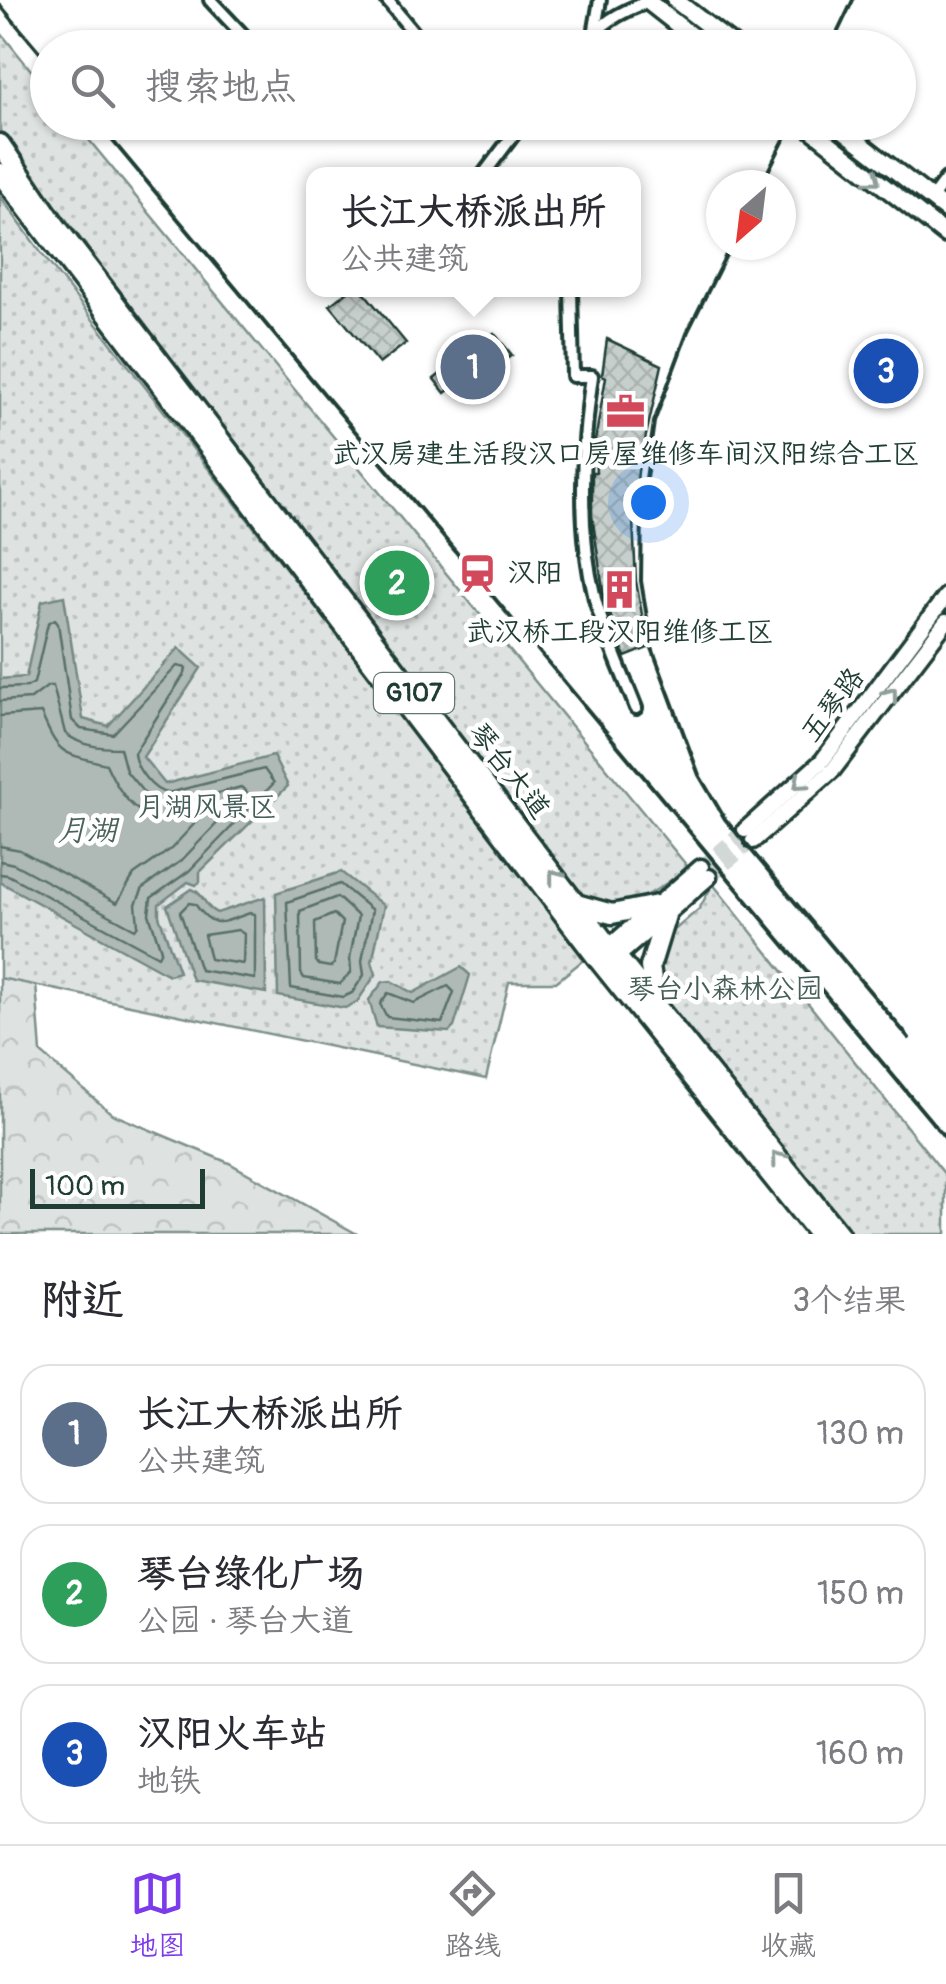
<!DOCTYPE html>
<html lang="zh">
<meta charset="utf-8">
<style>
body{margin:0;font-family:Pangolin,"LXGW WenKai TC",sans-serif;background:#f2f2f3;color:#2b2b33}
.compass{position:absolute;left:706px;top:170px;width:90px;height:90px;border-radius:50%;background:#fff;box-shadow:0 2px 8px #0004;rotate:208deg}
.scale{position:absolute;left:30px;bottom:25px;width:175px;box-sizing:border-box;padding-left:10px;border:5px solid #1f3d34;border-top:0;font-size:28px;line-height:35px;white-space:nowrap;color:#1f3d34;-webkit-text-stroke:8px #fff;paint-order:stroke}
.you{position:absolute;left:648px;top:502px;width:35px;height:35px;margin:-25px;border:8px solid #fff;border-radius:50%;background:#1a73e8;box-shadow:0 0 0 15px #1a73e833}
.badge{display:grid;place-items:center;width:65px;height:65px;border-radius:50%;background:#7c3aed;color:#fff;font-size:32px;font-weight:700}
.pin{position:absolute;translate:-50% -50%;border:5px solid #fff;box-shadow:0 2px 10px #0006}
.popup{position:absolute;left:306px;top:167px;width:335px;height:130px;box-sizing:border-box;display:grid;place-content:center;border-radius:20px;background:#fff;filter:drop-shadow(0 2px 8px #0005);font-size:32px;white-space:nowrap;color:#7c7c81}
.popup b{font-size:38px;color:#2b2b33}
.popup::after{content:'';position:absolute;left:50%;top:100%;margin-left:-20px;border:20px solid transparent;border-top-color:#fff}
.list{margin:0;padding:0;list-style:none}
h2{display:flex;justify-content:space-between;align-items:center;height:130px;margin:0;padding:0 40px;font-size:42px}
h2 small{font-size:32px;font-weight:400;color:#7c7c81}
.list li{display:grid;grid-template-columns:65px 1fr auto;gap:30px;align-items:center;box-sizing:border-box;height:140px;margin:0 20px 20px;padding:0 20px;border:2px solid #e1e1e2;border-radius:30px}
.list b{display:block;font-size:38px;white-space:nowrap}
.list p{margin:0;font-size:32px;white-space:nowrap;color:#7c7c81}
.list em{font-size:32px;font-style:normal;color:#7c7c81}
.icon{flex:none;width:55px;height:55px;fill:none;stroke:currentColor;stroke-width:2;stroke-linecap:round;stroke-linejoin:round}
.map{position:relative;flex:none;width:946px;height:1234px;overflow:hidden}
.search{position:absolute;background:#fff;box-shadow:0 2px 8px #0004;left:30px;right:30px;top:30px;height:110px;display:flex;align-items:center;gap:25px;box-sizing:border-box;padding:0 35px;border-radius:55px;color:#7c7c81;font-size:38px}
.sheet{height:610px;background:#fff}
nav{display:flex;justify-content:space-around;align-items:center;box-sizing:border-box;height:140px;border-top:2px solid #e1e1e2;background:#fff;font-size:28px;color:#7c7c81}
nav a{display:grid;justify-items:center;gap:5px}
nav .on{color:#7c3aed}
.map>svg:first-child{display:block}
</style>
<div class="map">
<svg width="946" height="1234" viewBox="0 0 946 1234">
<defs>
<pattern id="forest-crowns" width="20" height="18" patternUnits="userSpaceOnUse" patternTransform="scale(2.5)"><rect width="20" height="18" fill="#dee3e2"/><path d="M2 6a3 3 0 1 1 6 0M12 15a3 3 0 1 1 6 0" fill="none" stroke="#bec4c2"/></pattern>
<pattern id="park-dots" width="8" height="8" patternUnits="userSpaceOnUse" patternTransform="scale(2.5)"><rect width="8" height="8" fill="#dee3e2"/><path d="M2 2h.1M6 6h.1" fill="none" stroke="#bec4c2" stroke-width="1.8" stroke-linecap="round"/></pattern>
<pattern id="building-cross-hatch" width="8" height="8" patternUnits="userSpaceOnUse" patternTransform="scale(2.5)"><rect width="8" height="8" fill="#c7cfcc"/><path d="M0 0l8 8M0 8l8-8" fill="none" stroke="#aab3b0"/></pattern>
</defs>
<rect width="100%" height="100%" fill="#fff"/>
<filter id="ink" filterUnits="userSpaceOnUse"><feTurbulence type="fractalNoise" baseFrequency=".01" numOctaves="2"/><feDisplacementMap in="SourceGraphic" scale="20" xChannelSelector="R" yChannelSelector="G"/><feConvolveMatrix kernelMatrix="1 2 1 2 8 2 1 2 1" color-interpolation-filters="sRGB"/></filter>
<g filter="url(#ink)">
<path fill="url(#forest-crowns)" stroke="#7e908b" stroke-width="2.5" d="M0,978L36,984L41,1053L112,1114L229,1163L357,1234H0Z"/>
<g fill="url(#park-dots)" stroke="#7e908b" stroke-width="2.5">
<path d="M0,32L47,90L48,122L75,123L688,867C657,892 611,926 575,890L222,428L0,131Z"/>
<path d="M0,196L42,254L587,957L556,982H509L486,1079L0,978Z"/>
<path d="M713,884L946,1176V1234H851L663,1002L655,973L664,939L699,909Z"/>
</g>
<g fill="#afbab7" stroke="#758883" stroke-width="2.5">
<path d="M64,596L83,719L108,726L179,648L201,668L143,757L165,784L273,756L288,786L200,872V882L196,885L188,882L159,904V916L179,972L169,975L0,882V679L26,677L42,601Z"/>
<path d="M341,872L384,906L372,962L376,974L357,1002L345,1008L278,996L276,893Z"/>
<path d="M192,889C204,893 205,909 217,913L265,897L266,993L192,980L167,906Z"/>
<path d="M461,967L470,975L454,1027L449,1032L377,1027L369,1000L383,982L391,981L413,993Z"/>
</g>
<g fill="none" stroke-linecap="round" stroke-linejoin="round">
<g stroke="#596f68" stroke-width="2.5">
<path d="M0,688L27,687L34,683L48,623L55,619L58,623L72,720L81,729L113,734L177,666L186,668L185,673L134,753C135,768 153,792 168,793L264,769L274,783L189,871L151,898L149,914L161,950L158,956L8,875L0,874"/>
<path d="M0,701L31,699L48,686H53L65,733C80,746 101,748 120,748L126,771L149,799L159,805L171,806L241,787L247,792L181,861L143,888L136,904L138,925L135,929L14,864L0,861"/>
<path d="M0,716L41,713C59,755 61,753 106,764C126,808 144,826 193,816L197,821L171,849L134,875L117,903L20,850L0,846"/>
<path d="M340,884L372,910L362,961L364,975L352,993L343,997L291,988L287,902Z"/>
<path d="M337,897L358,916L350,958L351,972L340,984L304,978L301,973L300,911Z"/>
<path d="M189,903L195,904C214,931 222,922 250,913L255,914V979L200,970L180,912Z"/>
<path d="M334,914L342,922L334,964L330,967L319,965L316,961L315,922Z"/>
<path d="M238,930L244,934L243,964L210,959L204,935Z"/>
<path d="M448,986L454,992L442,1023L387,1017L380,1004L388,993L414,1003Z"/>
</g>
</g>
<g fill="url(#building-cross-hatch)" stroke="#1f3d34" stroke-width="2.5">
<path d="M349,290H362L406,343L379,364L330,305Z"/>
<path d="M494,333L512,355L470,387L463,379L445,393L434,379Z"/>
<path d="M607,339L662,365L638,471L633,520L636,581L648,648L625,657L604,597L592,515V472H596L594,447L606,377L602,375Z"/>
</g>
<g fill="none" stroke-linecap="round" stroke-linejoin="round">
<g stroke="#d2d8d6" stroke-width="14" stroke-dasharray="14 7" stroke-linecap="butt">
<path d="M701,867L745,830"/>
<path d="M709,877L753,841"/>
</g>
<defs>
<g id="street">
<path d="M210,0L243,35"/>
<path d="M387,0L426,48"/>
<path d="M595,29L600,0"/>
<path d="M581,48C600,24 619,12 648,2"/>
<path d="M499,122L514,134"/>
<path d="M483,175L523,122"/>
<path d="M931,199L946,179"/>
<path d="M571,290L573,376H592C582,449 577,526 595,599C605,636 622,672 636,708"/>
</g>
<g id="secondary">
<path d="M745,830L822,761L946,596"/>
<path d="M753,841L833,770L946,622"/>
<path d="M603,952L701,867"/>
<path d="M609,964L709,877"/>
</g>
<g id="primary">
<path d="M646,0L707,48"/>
<path d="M675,0L737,48"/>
<path d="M802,122L946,235"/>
<path d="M833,122L946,210"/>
</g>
<g id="highway">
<path d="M0,144L56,226L609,947L839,1234"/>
<path d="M0,173L597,958L818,1234"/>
<path d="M576,904L612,914L657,905"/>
<path d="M655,997L650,967L666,915"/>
</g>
</defs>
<use href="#street" stroke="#1f3d34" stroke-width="18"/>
<use href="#secondary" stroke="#1f3d34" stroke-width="21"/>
<use href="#primary" stroke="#1f3d34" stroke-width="22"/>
<use href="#highway" stroke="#1f3d34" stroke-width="25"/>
<use href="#street" stroke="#fff" stroke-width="10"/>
<use href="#secondary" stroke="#fff" stroke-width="14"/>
<use href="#primary" stroke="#fff" stroke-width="15"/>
<use href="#highway" stroke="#fff" stroke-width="18"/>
<g stroke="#1f3d34" stroke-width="4">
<path d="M0,5L48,62"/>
<path d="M830,48L853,0"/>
<path d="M97,122L946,1139"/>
<path d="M761,185L793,122"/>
<path d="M731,245L688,331L654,422L642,507L641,581L652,648L699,775L725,819L909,1038"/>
</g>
</g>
<defs><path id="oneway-chevron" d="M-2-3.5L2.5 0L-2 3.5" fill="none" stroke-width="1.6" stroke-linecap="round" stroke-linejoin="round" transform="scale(2.5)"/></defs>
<g stroke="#8f9e9a">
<use href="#oneway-chevron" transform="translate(874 179) rotate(38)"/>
<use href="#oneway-chevron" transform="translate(891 694) rotate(-53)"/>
<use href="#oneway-chevron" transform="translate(800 783) rotate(139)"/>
<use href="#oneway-chevron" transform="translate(555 876) rotate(-128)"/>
<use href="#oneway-chevron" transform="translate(778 1158) rotate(-129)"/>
</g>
</g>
<defs>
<symbol id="office-bare" viewBox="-9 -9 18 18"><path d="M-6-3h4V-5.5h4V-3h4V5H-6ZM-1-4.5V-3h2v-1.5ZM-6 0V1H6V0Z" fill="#d1495b" stroke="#fff" stroke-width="2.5" paint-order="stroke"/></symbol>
<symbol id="station-bare" viewBox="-9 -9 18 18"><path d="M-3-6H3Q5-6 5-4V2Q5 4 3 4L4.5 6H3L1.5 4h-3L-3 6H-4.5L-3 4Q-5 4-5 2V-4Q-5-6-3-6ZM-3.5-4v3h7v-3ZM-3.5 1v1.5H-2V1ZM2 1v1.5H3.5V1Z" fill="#d1495b" stroke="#fff" stroke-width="2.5" paint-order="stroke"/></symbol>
<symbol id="building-bare" viewBox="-9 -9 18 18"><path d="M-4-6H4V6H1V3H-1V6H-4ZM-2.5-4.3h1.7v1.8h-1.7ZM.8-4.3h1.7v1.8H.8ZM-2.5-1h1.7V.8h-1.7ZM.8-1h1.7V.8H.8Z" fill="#d1495b" stroke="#fff" stroke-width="2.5" paint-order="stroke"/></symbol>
</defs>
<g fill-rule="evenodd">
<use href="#office-bare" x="598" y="384" width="55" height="55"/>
<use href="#station-bare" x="450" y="546" width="55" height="55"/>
<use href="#building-bare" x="592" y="562" width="55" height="55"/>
</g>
<g text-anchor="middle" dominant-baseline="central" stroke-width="9" stroke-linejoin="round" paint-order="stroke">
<rect fill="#fff" stroke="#627771" stroke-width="2.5" x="374" y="673" width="80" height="40" rx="8"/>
<g font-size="25" font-weight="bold" fill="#1f3d34">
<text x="414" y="693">G107</text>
</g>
<g font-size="28" fill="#1f3d34" stroke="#fff">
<text x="626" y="454">武汉房建生活段汉口房屋维修车间汉阳综合工区</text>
<text x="507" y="573" text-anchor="start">汉阳</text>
<text x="620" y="632">武汉桥工段汉阳维修工区</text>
</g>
<g font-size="28" fill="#1f3d34" stroke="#fff">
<text transform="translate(833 705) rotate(-53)">五琴路</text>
<text transform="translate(509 771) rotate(52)">琴台大道</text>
</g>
<g font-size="28" fill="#455e57" stroke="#fff">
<text x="207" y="807">月湖风景区</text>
<text x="725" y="989">琴台小森林公园</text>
</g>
<g font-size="30" font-style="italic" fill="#4a625b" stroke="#fff">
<text x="87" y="830">月湖</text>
</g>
</g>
</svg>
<svg class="compass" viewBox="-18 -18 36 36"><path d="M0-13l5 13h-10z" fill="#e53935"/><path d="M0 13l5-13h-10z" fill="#7c7c81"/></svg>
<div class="scale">100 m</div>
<div class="you"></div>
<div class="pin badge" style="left:473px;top:367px;background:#5c6f8a">1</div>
<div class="popup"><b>长江大桥派出所</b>公共建筑</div>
<div class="pin badge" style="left:397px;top:583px;background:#2e9e5b">2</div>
<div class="pin badge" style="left:886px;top:371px;background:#1a4fb4">3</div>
<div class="search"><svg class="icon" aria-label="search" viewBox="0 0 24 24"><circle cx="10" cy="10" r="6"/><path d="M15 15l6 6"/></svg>搜索地点</div>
</div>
<section class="sheet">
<h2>附近<small>3个结果</small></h2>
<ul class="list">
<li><span class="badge" style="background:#5c6f8a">1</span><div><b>长江大桥派出所</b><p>公共建筑</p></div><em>130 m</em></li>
<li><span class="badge" style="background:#2e9e5b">2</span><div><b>琴台绿化广场</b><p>公园 · 琴台大道</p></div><em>150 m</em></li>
<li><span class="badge" style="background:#1a4fb4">3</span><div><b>汉阳火车站</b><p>地铁</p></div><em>160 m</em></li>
</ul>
</section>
<nav>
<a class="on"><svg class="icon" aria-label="map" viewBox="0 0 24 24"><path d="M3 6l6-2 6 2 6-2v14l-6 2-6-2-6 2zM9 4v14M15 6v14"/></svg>地图</a>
<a><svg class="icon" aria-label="directions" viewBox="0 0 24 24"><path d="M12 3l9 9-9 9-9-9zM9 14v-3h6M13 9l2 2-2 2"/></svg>路线</a>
<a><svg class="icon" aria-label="saved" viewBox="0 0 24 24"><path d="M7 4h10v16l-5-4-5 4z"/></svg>收藏</a>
</nav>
